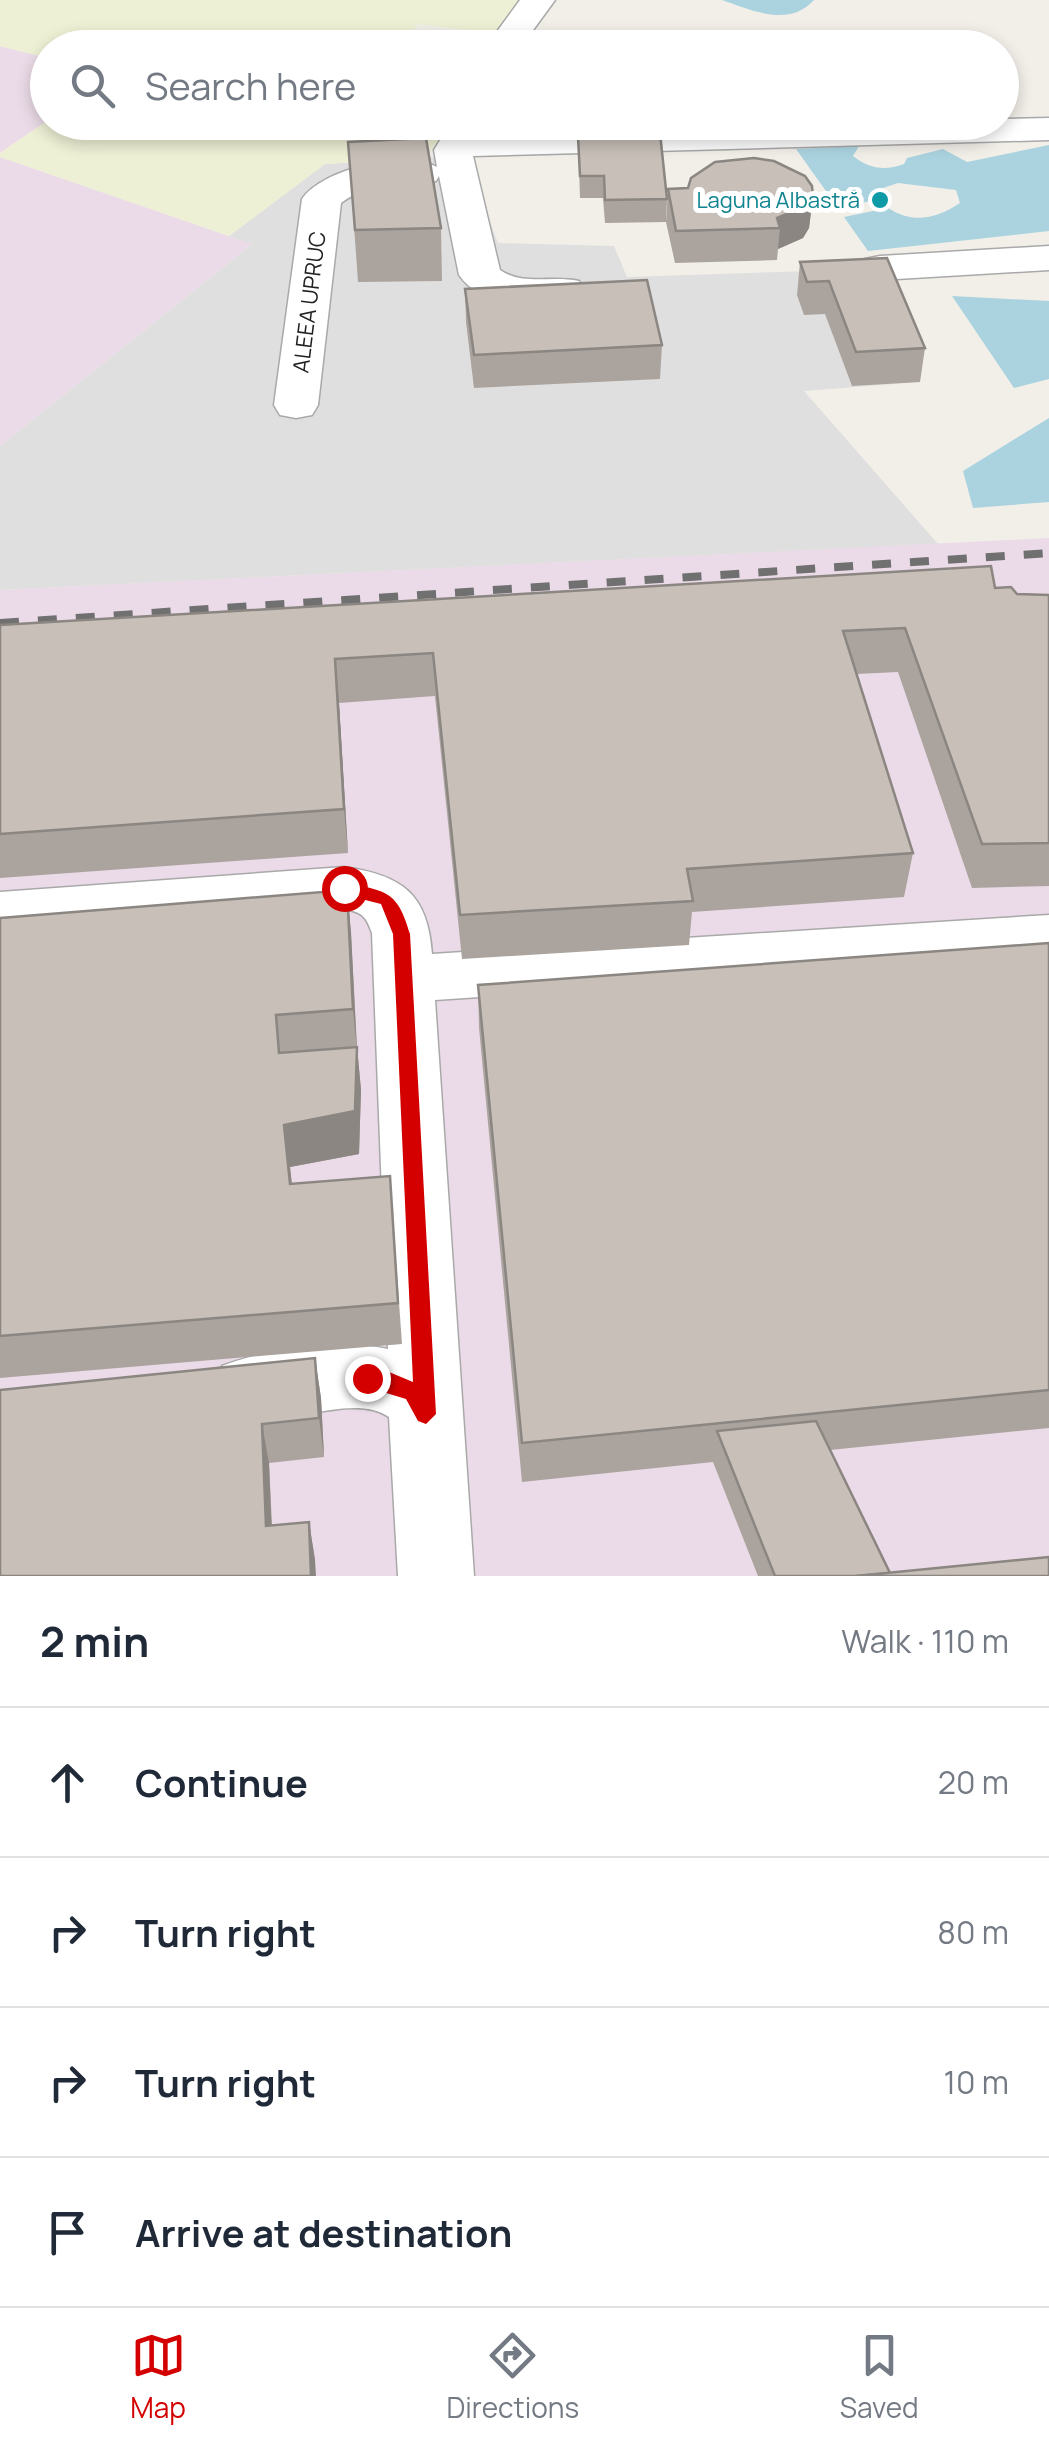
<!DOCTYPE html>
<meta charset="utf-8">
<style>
body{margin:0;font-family:Manrope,sans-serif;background:#f2f2f3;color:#1f2937}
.stop{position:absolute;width:30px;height:30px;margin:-22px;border:8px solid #d40000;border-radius:50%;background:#fff}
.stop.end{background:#d40000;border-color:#fff;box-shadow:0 2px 10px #0008}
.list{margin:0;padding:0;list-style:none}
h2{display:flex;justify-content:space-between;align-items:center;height:130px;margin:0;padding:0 40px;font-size:42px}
h2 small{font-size:32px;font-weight:400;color:#747a83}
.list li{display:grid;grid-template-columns:65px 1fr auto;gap:30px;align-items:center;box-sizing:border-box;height:150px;padding:0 40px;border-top:2px solid #e0e1e3}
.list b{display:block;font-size:38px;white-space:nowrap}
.list em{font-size:32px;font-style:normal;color:#747a83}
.icon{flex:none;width:55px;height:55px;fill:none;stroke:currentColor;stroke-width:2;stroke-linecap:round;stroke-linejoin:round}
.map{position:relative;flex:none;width:1049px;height:1576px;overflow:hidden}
.search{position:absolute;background:#fff;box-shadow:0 5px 15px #0003;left:30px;right:30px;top:30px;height:110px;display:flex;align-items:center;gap:25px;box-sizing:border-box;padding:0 35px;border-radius:55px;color:#747a83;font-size:38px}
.sheet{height:730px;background:#fff}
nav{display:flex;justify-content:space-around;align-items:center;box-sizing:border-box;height:140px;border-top:2px solid #e0e1e3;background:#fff;font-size:28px;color:#747a83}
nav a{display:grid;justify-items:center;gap:5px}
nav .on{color:#d40000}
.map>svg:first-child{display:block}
</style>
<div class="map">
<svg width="1049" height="1576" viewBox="0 0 1049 1576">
<rect width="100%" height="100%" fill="#f2efe9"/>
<path fill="#e0dfdf" d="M465,155L498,243L614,246L627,277L872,269L920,382L804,391L938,544L0,590V446L251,245L229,236L325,164Z"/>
<g fill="#ebdbe8">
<path d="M0,46L48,58L47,121L0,153Z"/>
<path d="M0,157L252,244L0,446Z"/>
<path d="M1049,538V1576H0V590Z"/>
</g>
<g fill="#eef0d5">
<path d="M0,0H523L499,34L418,24L401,47L48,48L47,58L0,46Z"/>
<path d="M47,121L346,122L443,135L430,151L417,159L325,164L229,236L0,157V153Z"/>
</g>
<g fill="#aad3df">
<path d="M722,0H814C789,28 751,10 722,0Z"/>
<path d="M1049,145V231L868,251L844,217L888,208C913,224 936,219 960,203L956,190L898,183L880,189V199L838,208L796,149L859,146L853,156C869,169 885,171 904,164L907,158L943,149L967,162Z"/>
<path d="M952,296L1049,301V379L1014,388Z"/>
<path d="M1049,418V502L973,508L963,471Z"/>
</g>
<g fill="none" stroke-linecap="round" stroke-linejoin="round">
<defs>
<g id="minor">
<path d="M520,0H555L520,48H485Z"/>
<path d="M1049,118V140L473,156L500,270C523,286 552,275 579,281L585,290L579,299C541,308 484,311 459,275L439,176L436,181C403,189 369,181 341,203L318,405L312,415L296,418L280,415L274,405L302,199C323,168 406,150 437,167L434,150L442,137L455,134L1002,122V119Z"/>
<path d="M1049,246V270L880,280L865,277L859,268L865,259L880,256Z"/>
<path d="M344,867C401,875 428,893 432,954L1049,915V959L435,1000L474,1576H398L389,1417C353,1392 284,1428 245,1420C237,1419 229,1415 222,1412L212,1389L222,1366C270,1348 337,1339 388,1349L372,933C366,916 362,912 344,909L0,936V892Z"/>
</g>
</defs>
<use href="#minor" stroke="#a9a9a9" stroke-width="3"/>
<use href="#minor" fill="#fff" fill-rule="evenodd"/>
<path stroke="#707070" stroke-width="8" stroke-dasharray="19 19" stroke-linecap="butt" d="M0,623L1049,553"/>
</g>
<g fill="#aba49e">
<path d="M578,136L667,199L666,222L605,223L603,198H580Z"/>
<path d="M348,142L441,228L442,281L358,282Z"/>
<path d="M668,189L813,196L809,228L803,238L778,249L777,260L675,263L666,222Z"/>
<path d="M800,262L925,348L920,382L852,386L825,314L804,315L797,295Z"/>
<path d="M465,289L662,345L660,379L474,388L466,322Z"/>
<path d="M995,588L1017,594L1049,595V886L972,888L898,672L857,674L913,853L904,897L692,912L689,945L462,959L435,696L339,703L348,853L0,878V625Z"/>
<path d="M347,890L351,933L357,1047L361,1090L359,1154L290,1167L292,1184L390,1176L402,1344L0,1378V918Z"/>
<path d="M1049,943V1428L830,1450L890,1573L1049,1576H758L713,1462L522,1482L479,1028L478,985Z"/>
<path d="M315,1358L321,1398L324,1457L269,1463L272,1525L309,1522L315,1560L0,1576Z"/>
</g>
<g fill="#8b8681">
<path d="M813,196L809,228L803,238L778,249L780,228L777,218Z"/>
<path d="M335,659L339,703L348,853L344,809Z"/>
<path d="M347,890L351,933L357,1052L353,1009Z"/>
<path d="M357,1047L361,1090L359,1154L290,1167L296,1226L284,1125Z"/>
<path d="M315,1358L321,1398L324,1457L319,1418Z"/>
<path d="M262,1424L269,1463L273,1564L266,1526Z"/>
<path d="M309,1522L315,1560L316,1576H311Z"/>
</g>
<g fill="#c7bfb8" stroke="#8b8681" stroke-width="2.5">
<path d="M660,133L667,199L605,200L604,176H580L578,136Z"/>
<path d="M426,138L441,228L355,230L348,142Z"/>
<path d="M754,158L774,161L805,176L812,186L813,196L806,206L777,218L780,228L676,231L668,189L688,188L691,178L715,162Z"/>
<path d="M887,258L925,348L856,352L829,281L807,282L800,262Z"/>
<path d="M647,280L662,345L474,355L465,289Z"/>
<path d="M991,566L995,588L1011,587L1017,594L1049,595V843L982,844L905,628L843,631L913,853L687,869L693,901L460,915L433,653L335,659L344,809L0,834V625Z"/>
<path d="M347,890L353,1009L276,1015L279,1053L357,1047L355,1111L284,1125L290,1184L390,1176L398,1303L0,1336V918Z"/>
<path d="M1049,943V1390L522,1443L478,985Z"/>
<path d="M315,1358L319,1418L262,1424L266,1526L309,1522L311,1576H0V1390Z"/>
<path d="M816,1421L890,1573L856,1576H775L717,1431Z"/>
<path d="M1049,1557V1576H856Z"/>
</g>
<path fill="#d40000" d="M344,882C386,892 397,889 410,934L436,1414L426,1424L418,1421L406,1399L360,1385L357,1378L367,1369L389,1372L413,1382L393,934L381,904L338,893L336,888Z"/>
<circle fill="#0f9aa8" stroke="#fff" stroke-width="4" cx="880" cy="200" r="10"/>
<g text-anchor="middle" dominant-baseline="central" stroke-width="10" stroke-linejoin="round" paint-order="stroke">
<g font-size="22" fill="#0d838f" stroke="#fff" text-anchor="end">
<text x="860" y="200">Laguna Albastră</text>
</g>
<g font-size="22" fill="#222" stroke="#fff">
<text transform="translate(309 302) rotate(-83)">ALEEA UPRUC</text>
</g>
</g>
</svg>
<div class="stop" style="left:344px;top:888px"></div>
<div class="stop end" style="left:367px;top:1378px"></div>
<div class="search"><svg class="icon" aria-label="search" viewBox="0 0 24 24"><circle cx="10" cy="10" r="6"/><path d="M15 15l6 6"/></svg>Search here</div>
</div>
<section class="sheet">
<h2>2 min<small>Walk · 110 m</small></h2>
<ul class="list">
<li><svg class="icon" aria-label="ahead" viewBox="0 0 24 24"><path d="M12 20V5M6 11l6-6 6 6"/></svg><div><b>Continue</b></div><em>20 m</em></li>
<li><svg class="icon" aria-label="right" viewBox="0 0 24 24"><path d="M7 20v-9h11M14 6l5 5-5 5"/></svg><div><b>Turn right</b></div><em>80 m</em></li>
<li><svg class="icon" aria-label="right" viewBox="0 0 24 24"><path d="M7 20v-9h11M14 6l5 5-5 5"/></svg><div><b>Turn right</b></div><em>10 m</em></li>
<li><svg class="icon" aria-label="arrive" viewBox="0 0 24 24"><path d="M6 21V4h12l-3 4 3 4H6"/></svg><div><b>Arrive at destination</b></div></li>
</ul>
</section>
<nav>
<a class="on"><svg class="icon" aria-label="map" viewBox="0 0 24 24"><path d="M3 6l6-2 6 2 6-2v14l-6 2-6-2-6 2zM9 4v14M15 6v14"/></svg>Map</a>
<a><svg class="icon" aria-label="directions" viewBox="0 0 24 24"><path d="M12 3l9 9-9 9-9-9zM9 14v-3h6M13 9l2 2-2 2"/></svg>Directions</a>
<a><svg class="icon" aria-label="saved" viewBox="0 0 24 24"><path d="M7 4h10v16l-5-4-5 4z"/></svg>Saved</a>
</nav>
